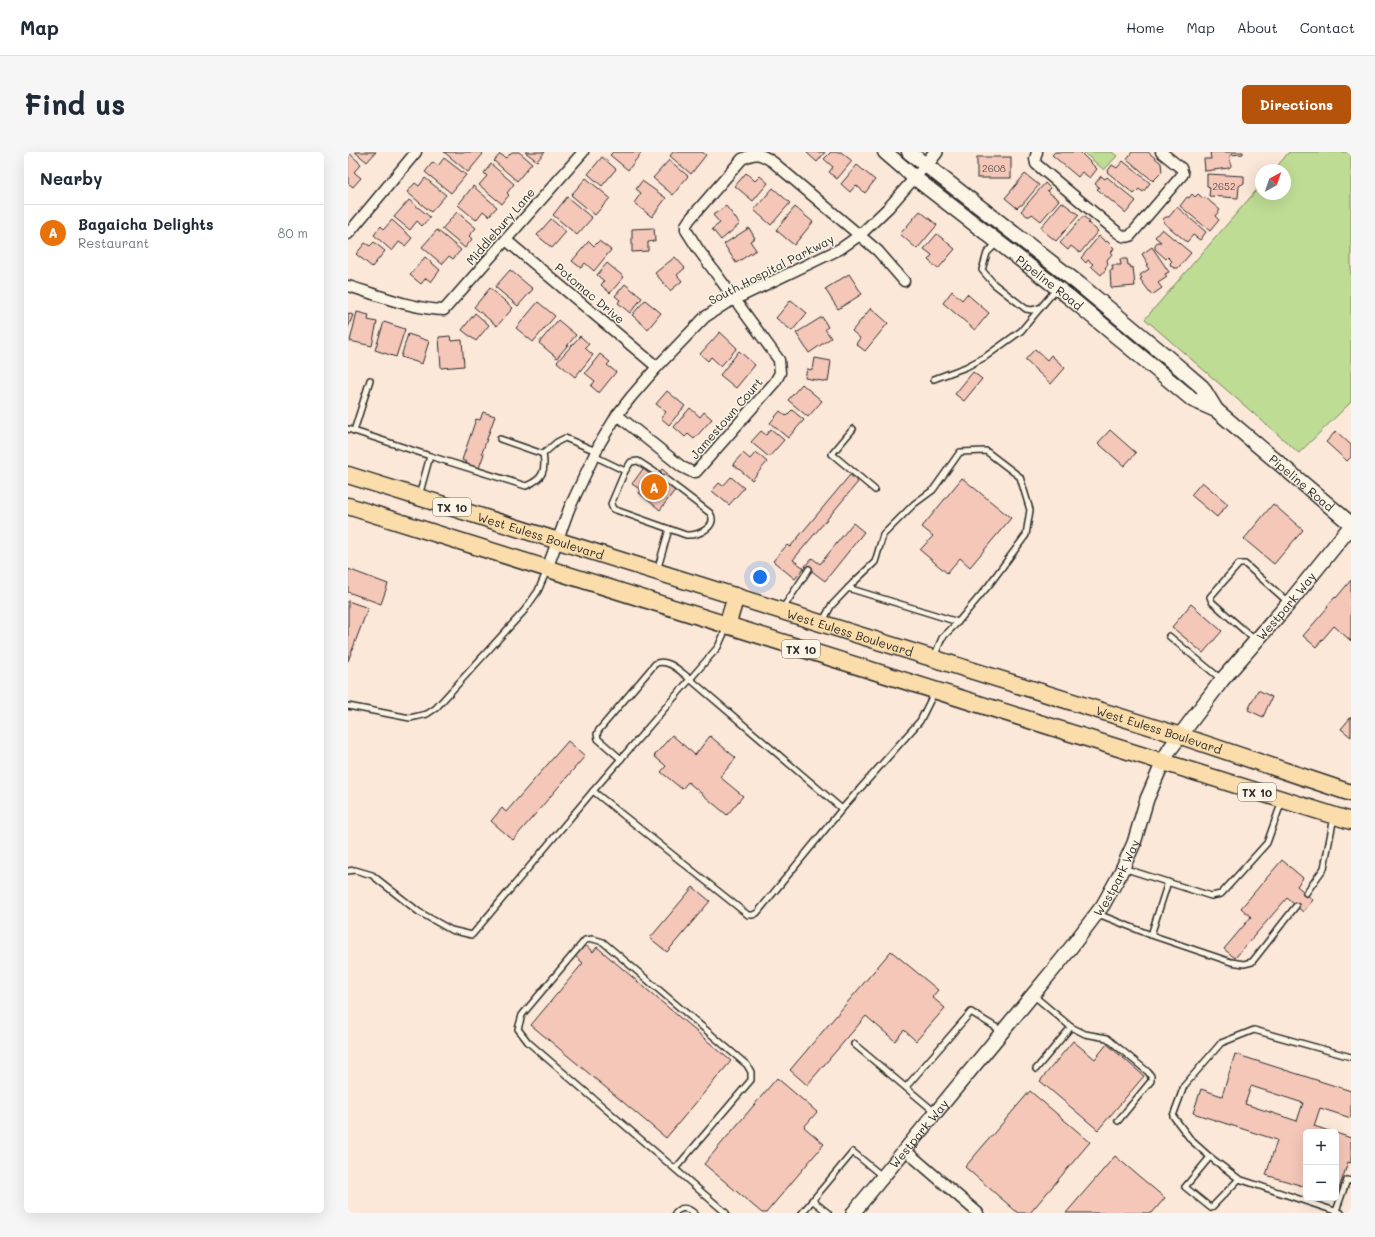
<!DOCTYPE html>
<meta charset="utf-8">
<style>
body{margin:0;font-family:Mali,sans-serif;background:#f6f6f7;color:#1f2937}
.controls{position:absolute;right:12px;bottom:12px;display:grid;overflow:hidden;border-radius:6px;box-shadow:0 4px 16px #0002}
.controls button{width:36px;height:36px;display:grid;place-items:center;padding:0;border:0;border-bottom:1px solid #e0e1e3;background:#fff;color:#1f2937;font:20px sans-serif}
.compass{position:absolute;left:907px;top:12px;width:36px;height:36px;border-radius:50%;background:#fff;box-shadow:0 4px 16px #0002;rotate:40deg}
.you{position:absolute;left:412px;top:425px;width:14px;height:14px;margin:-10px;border:3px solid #fff;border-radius:50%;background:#1a73e8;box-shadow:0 0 0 6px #1a73e833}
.badge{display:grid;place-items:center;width:26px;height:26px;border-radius:50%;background:#b45309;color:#fff;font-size:13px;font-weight:700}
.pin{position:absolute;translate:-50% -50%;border:2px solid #fff;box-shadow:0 1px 4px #0006}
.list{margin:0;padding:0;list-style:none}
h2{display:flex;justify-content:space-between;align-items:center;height:52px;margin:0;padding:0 16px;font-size:17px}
h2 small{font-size:13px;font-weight:400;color:#747a83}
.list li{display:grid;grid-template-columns:26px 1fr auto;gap:12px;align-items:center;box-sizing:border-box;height:56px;padding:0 16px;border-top:1px solid #e0e1e3}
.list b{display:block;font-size:15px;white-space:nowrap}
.list p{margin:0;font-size:13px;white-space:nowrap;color:#747a83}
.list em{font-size:13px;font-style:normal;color:#747a83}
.map{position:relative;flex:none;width:1003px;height:1061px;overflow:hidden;border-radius:6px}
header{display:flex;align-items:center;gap:24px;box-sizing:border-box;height:56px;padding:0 20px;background:#fff;border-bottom:1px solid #e0e1e3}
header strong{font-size:19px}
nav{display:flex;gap:22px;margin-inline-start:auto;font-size:14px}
.intro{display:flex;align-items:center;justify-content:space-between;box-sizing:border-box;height:96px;padding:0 24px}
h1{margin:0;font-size:28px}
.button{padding:10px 18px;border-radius:6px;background:#b45309;color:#fff;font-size:14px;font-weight:700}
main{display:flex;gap:24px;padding:0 24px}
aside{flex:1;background:#fff;border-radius:6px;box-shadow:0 4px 16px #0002}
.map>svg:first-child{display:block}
</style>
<header>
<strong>Map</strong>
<nav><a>Home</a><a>Map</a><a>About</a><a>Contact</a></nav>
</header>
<div class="intro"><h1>Find us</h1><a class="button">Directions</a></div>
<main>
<aside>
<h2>Nearby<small></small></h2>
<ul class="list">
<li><span class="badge" style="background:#e8710a">A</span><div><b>Bagaicha Delights</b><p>Restaurant</p></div><em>80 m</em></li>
</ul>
</aside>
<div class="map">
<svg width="1003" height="1061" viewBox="0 0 1003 1061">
<rect width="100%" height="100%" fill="#fbe8d9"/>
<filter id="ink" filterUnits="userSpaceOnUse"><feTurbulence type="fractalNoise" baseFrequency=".025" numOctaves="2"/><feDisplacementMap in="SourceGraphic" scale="8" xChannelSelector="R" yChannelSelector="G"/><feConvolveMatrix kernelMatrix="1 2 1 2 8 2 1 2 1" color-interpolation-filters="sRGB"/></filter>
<g filter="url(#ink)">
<g fill="#bedc94" stroke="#748460">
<path d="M735,0H764L769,4L756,18Z"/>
<path d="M941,0H1003V250L951,301L797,167L913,33V42H937V18H926Z"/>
</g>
<g fill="#f4c7b9" stroke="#2b2b2b" fill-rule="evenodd">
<path d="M0,0L13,12L6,20L13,26L5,35L0,31Z"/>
<path d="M7,0H28L19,10Z"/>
<path d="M96,0H133L135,2L120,20Z"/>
<path d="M164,0H171L184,11L169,29L146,9L152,2L158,6Z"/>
<path d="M177,0H197L189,9Z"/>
<path d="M265,0H294L280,18L262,3Z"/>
<path d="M325,0H354L358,3L343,22L322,4Z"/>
<path d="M460,0H477L469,10L459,1Z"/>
<path d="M483,0H493L504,9L489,27L481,20L485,15L476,7Z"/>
<path d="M707,0H732L749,17L742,26L734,20L730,25L704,3Z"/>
<path d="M784,0H800L813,11L814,20L805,29L779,7Z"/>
<path d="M862,0H895V2L882,3L883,14L881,16L857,19L856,7H863Z"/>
<path d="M254,5L268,17L254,34L240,22Z"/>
<rect x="629" y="5" width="34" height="21"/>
<path d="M96,6L118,23L103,41L77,20L85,10L90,14Z"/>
<path d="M321,8L340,24L325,43L305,26Z"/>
<path d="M775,9L802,31L795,40L791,37L786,42L759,20L764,13L769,16Z"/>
<path d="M143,12L166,32L159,41L161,43L154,52L131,33L139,24L136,21Z"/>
<path d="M509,13L527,28L517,41L508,33L502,40L493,32Z"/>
<path d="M398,21L407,29L412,24L420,31L405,49L387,34Z"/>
<path d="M677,22L691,33L674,53H672L669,56L657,46Z"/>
<path d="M859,22L896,24V31L891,34L890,46L861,44L862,35L859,34Z"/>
<path d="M753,24L757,27L759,25L788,49L778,61L749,37L751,35L747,32Z"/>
<path d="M77,26L98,43L83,60L59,40L67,31L71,34Z"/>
<path d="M238,26L262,46L247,63L223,43Z"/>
<path d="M294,29L318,46L304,65L286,51L293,41L288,37Z"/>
<path d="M697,31L702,36L699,39L711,48L693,69L684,62L682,64H679L673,59Z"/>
<path d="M125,34L149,55L141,64L135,59L128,68L110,53Z"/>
<path d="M425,36L442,51L423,73L406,58Z"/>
<path d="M844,42L847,45L850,42L856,47L857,45L872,58L867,64L871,68L862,79L832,54L839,45L841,46Z"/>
<path d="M219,45L244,66L229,83L205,63Z"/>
<path d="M61,48L82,65L74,74L69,69L62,78L46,65Z"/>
<path d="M714,50L731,63L708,89L692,76Z"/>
<path d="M378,54L392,72L373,88L364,77L372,71L365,63Z"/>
<path d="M447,55L465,70L446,93L428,78Z"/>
<path d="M829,55L858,80L852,88L845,83L839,90L816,71L815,67L818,65H821Z"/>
<path d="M572,59L589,73L569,97L552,82Z"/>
<path d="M109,60L128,76L121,84L124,87L117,96L94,77Z"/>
<path d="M735,64L742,70L740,71L750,79L732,101L723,94L720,98L712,91Z"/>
<path d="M203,67L218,80L204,96L189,83Z"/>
<path d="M44,68L64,86L57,94L51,90L44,99L26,83L33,74L36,77Z"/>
<path d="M306,76L307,89L300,90V99L284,100V77Z"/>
<path d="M401,76L407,86L402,89L408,98L388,111L376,92Z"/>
<path d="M814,77L843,101L830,116H826L823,114L822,111L824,109L820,105L818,107L807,97V94L809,90H813L807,85Z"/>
<path d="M89,78L113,98L105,107L101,104L94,112L74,95Z"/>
<path d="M589,82L607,97L590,117L580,108L584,103L576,97Z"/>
<path d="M751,84L758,90L759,89L766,96L763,101L764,102L759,108L760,112L757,116L758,117L753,123L743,114L745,112L740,108L738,111L733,106Z"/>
<path d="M241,89L246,94L251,89L263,98L246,119L237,111L233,116L224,109Z"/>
<path d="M26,90L37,99L24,115L8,102L17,91L22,94Z"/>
<path d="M804,95L821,120L817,122L819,125L810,131L814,136L804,143L792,127L794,126L792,123L801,117L798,113L800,112L794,102Z"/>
<path d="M77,105L92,118L83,130L78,126L73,132L62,123Z"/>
<path d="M327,105L337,116L329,123L334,129L322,139L307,121Z"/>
<path d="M772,107H779L780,113H782L783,116L785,115L787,134L763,136L762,118H765L764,113H773Z"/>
<path d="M259,111L276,125L262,141L253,133L256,129L249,123Z"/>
<path d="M162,118L185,137L170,154L147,135Z"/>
<path d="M501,122L514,142L490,157L477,137Z"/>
<path d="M277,132L294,146L282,161L270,151L272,148L267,144Z"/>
<path d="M142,136L165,156L149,174L126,155Z"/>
<path d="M604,139L614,148L619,142L641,161L627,178L595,151Z"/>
<path d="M297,148L313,161L300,177L284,163Z"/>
<path d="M443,148L459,161L444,179L428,166Z"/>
<path d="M190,150L207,164L185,190L168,176Z"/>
<path d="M523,156L540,171L517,199L508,192L512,186L504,179Z"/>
<path d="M9,160L21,163L20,168L29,170L24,194L2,189Z"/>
<path d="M0,161L5,163L0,176Z"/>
<path d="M127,161L141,173L128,189L114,178Z"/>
<path d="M474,165L480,175L477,177L483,186L461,201L448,181Z"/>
<path d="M210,168L228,183L209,206L191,191Z"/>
<path d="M36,170L57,177L48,205L27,198Z"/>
<path d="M372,180L389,196L373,214L363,205L360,209L352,202Z"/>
<path d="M60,182L81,189L74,212L53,205Z"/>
<path d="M102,184L103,189L114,188L116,214L93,216L91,185Z"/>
<path d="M232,184L241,192L237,196L245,203L227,225L209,210Z"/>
<path d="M687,197L699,208L703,203L717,216L703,232L677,208Z"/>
<path d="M391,199L407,213L388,236L372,223Z"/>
<path d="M252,202L262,210L259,213L268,220L251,241L243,234L247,229L237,221Z"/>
<path d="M467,206L483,209L480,230L457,226L459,217L465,218Z"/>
<path d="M625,220L634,227L616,249L607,242Z"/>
<path d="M454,232L474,249L460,265L440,248Z"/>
<path d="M319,239L337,254L321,273L313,266L318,260L308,252Z"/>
<path d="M342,256L352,265L356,260L364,267L346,287L340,282L337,285L326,275Z"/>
<path d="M444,258L456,268L440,286L422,271L432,259L438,264Z"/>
<path d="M135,260L147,264L134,301L136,302L131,316L118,312L119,310L114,308L128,267L132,268Z"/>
<path d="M423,277L436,288L421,305L403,290L413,279L418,283Z"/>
<path d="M762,278L788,301L776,314L750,291Z"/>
<path d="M988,279L1003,293V305L999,309L978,290Z"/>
<path d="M408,300L419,310L404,328L385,312L395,301L402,307Z"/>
<path d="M295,317L307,326L314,317L320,322L314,328L327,338L312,358L291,341L293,338L284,332Z"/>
<path d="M502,323L510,330L445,408L456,416L447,427L425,409L439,393L442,395Z"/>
<path d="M383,325L396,336L381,353L364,339L371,331L375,334Z"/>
<path d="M614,326L663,366L622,415L612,406L599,421L572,398L585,384L574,375Z"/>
<path d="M854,330L880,352L869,365L843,343Z"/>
<path d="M925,352L955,378L926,412L896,387Z"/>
<path d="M505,371L516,380L477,429L457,414L464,406L472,412Z"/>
<path d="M0,417L40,432L33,452L0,440Z"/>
<path d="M1003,428V489L986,474L968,495L955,484L980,455L979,454L987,445L988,446Z"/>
<path d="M0,449L20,456L0,509Z"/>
<path d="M843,452L874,479L855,501L824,475Z"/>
<path d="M910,538L924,545L915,565L900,558Z"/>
<path d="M1003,565V585L993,577Z"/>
<path d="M324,583L347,603L362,584L388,606L372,625L395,644L379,663L340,630L334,637L313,620L318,614L306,604Z"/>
<path d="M220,589L237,604L165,688L143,669L154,656L158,660Z"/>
<path d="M934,708L955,726L949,734L965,748L955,760L939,746L887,806L876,797L903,765L893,756Z"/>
<path d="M345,735L362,749L319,800L302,786Z"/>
<path d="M236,792L245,800L249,795L383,909L318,986L183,873L235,811L227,804Z"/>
<path d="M543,799L590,838L584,845L597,856L568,889L556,878L547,889L518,864L459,933L442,918Z"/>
<path d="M725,889L747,907L759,892L796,924L750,978L692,929Z"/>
<path d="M887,902L1003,939V966L972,956L966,974L984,980H958V1035L918,1023L929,988L845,961L853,937L874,944ZM903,934L955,951L949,969L897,952Z"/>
<path d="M429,926L469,960L456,975L476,992L418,1061H414L356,1012Z"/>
<path d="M682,939L742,990L682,1061H670L617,1015Z"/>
<path d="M988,981L1003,986V1011L1000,1010L990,1040H988Z"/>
<path d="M767,1004L817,1046L804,1061H718Z"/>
</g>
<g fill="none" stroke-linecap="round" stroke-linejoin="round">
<defs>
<g id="service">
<path d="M650,90L639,101L634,118L646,132L678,157L684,158L692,156"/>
<path d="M586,227L618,215L637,205L673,179L709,136"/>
<path d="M0,277L82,304L71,344"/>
<path d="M505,277L484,302L527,338"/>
<path d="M6,279L22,228"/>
<path d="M152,287L195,302L209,290L217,286L248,299"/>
<path d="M82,304L178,334C195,327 198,319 195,302"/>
<path d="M246,304L277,319L283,310L290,309L310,322"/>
<path d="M277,319L263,352L265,357L338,383C349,384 371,375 362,361L316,326"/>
<path d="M309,419L321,377"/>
<path d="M500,436L610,470"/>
<path d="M435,456L461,417"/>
<path d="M475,469L483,454L505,431L527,410L535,383L566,352L585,338L612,300L638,299L672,325L682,358L678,383L641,433L610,470L594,486L586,505"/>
<path d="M821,484L873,527"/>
<path d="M907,488L864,450L862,445L891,412H897L940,450"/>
<path d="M0,554L62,566L79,562L88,556L176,459L190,439L199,418"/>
<path d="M273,607L250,587L249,582L251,578L307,512C319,505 333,520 342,527L494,657L572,569L586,541"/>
<path d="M245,639L400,763H405L409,761L494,657"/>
<path d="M775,716L863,744L873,742L919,691L934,649"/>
<path d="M0,719L7,718L24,723L71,760L103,778L124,783L245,639L370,495L378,477"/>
<path d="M958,741L976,716L986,665"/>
<path d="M750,762L803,783L883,810L896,812L904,810L948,754"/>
<path d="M803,783L820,730"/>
<path d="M685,843L723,875L737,882L759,886L800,920L803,924V929L770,969"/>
<path d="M506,892L587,960"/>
<path d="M688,917L723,875"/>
<path d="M558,935L623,860L654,879"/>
<path d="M862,1005L891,1027"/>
<path d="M327,1017L403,928V920L399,913L255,790L245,787L237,788L174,863L170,877L180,890L378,1061"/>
<path d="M464,1048L480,1061"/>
<path d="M988,1059L999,1028L1003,1029"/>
<path d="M327,1061C333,1054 340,1056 346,1061"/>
<path d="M454,1061L505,1000L534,1024"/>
<path d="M993,1061L891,1027L863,1056L837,1035L862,1005L843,988L825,964L836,934L873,891L906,878L1003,905"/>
</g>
<g id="minor">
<path d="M689,0L687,7L688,12L769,80C774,84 777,86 782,84L835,22L833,16L813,0"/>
<path d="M0,82L68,0"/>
<path d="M158,88L309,215"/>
<path d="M0,134C31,143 63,157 96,158L235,0"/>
<path d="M269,263L334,315L344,320H348L427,230L432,221L431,208L350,97L338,78V73L342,67L394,7C408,0 412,1 425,10L530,99L556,129"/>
<path d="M199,417L221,357L252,291L269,263L283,245L309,215L357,165L377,152L492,97L512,83L541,55L577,14"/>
<path d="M557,998L630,1061"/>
</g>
<g id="tertiary">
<path d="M577,14L588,0"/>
<path id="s1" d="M505,1061L715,806L755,753L771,724L786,691L799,647L815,610"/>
</g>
<g id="secondary">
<path id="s2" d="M537,0L567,26L721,145L845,248L868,258L1003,372"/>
<path d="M561,0L731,132L819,205L854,235L868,258"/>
<path id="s3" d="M815,610L822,597L874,528L941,451L1003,374"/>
</g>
<g id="primary">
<path id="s4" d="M0,323L833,584L1003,641"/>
<path d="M0,354L1003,669"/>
<path d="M379,474L388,444"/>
</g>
</defs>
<use href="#service" stroke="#2b2b2b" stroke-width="8"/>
<use href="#minor" stroke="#2b2b2b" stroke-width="13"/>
<use href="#tertiary" stroke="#2b2b2b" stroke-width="16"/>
<use href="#secondary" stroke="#2b2b2b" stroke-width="17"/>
<use href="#primary" stroke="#2b2b2b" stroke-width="19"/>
<use href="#service" stroke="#fcf5e5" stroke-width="5"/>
<use href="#minor" stroke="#fcf5e5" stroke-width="10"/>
<use href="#tertiary" stroke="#fcf5e5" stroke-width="13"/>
<use href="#secondary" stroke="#fcf5e5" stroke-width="14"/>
<use href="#primary" stroke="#faddab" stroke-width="16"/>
</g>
</g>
<g text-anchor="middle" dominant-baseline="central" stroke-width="3" stroke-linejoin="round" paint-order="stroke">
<g font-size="10" fill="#5d524e">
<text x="646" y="16">2608</text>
<text x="876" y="34">2652</text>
</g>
<g fill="#fcf5e5" stroke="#6a6863" stroke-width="1">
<rect x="85" y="346" width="38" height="18" rx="3"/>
<rect x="434" y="488" width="38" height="18" rx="3"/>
<rect x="890" y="631" width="38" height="18" rx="3"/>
</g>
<g font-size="11" font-weight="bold" fill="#2b2b2b">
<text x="104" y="355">TX 10</text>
<text x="453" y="497">TX 10</text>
<text x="909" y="640">TX 10</text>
</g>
<g font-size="12" fill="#2b2b2b" stroke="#fcf5e5">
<text transform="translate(152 74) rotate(-49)">Middlebury Lane</text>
<text transform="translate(423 117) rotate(-27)">South Hospital Parkway</text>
<text stroke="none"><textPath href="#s2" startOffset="210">Pipeline Road</textPath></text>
<text transform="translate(242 141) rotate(40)">Potomac Drive</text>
<text transform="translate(378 266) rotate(-49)">Jamestown Court</text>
<text stroke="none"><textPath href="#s2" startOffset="533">Pipeline Road</textPath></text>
<text stroke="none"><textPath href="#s4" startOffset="202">West Euless Boulevard</textPath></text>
<text stroke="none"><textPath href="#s3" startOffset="199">Westpark Way</textPath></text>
<text stroke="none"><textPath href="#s4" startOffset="526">West Euless Boulevard</textPath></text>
<text stroke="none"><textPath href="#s4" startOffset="850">West Euless Boulevard</textPath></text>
<text stroke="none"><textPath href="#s1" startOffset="427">Westpark Way</textPath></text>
<text stroke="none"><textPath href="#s1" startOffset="103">Westpark Way</textPath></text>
</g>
</g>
</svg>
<div class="controls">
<button>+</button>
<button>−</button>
</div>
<svg class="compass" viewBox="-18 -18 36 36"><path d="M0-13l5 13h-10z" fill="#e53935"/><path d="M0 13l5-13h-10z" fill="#747a83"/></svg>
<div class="you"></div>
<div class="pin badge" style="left:306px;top:335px;background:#e8710a">A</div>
</div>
</main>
